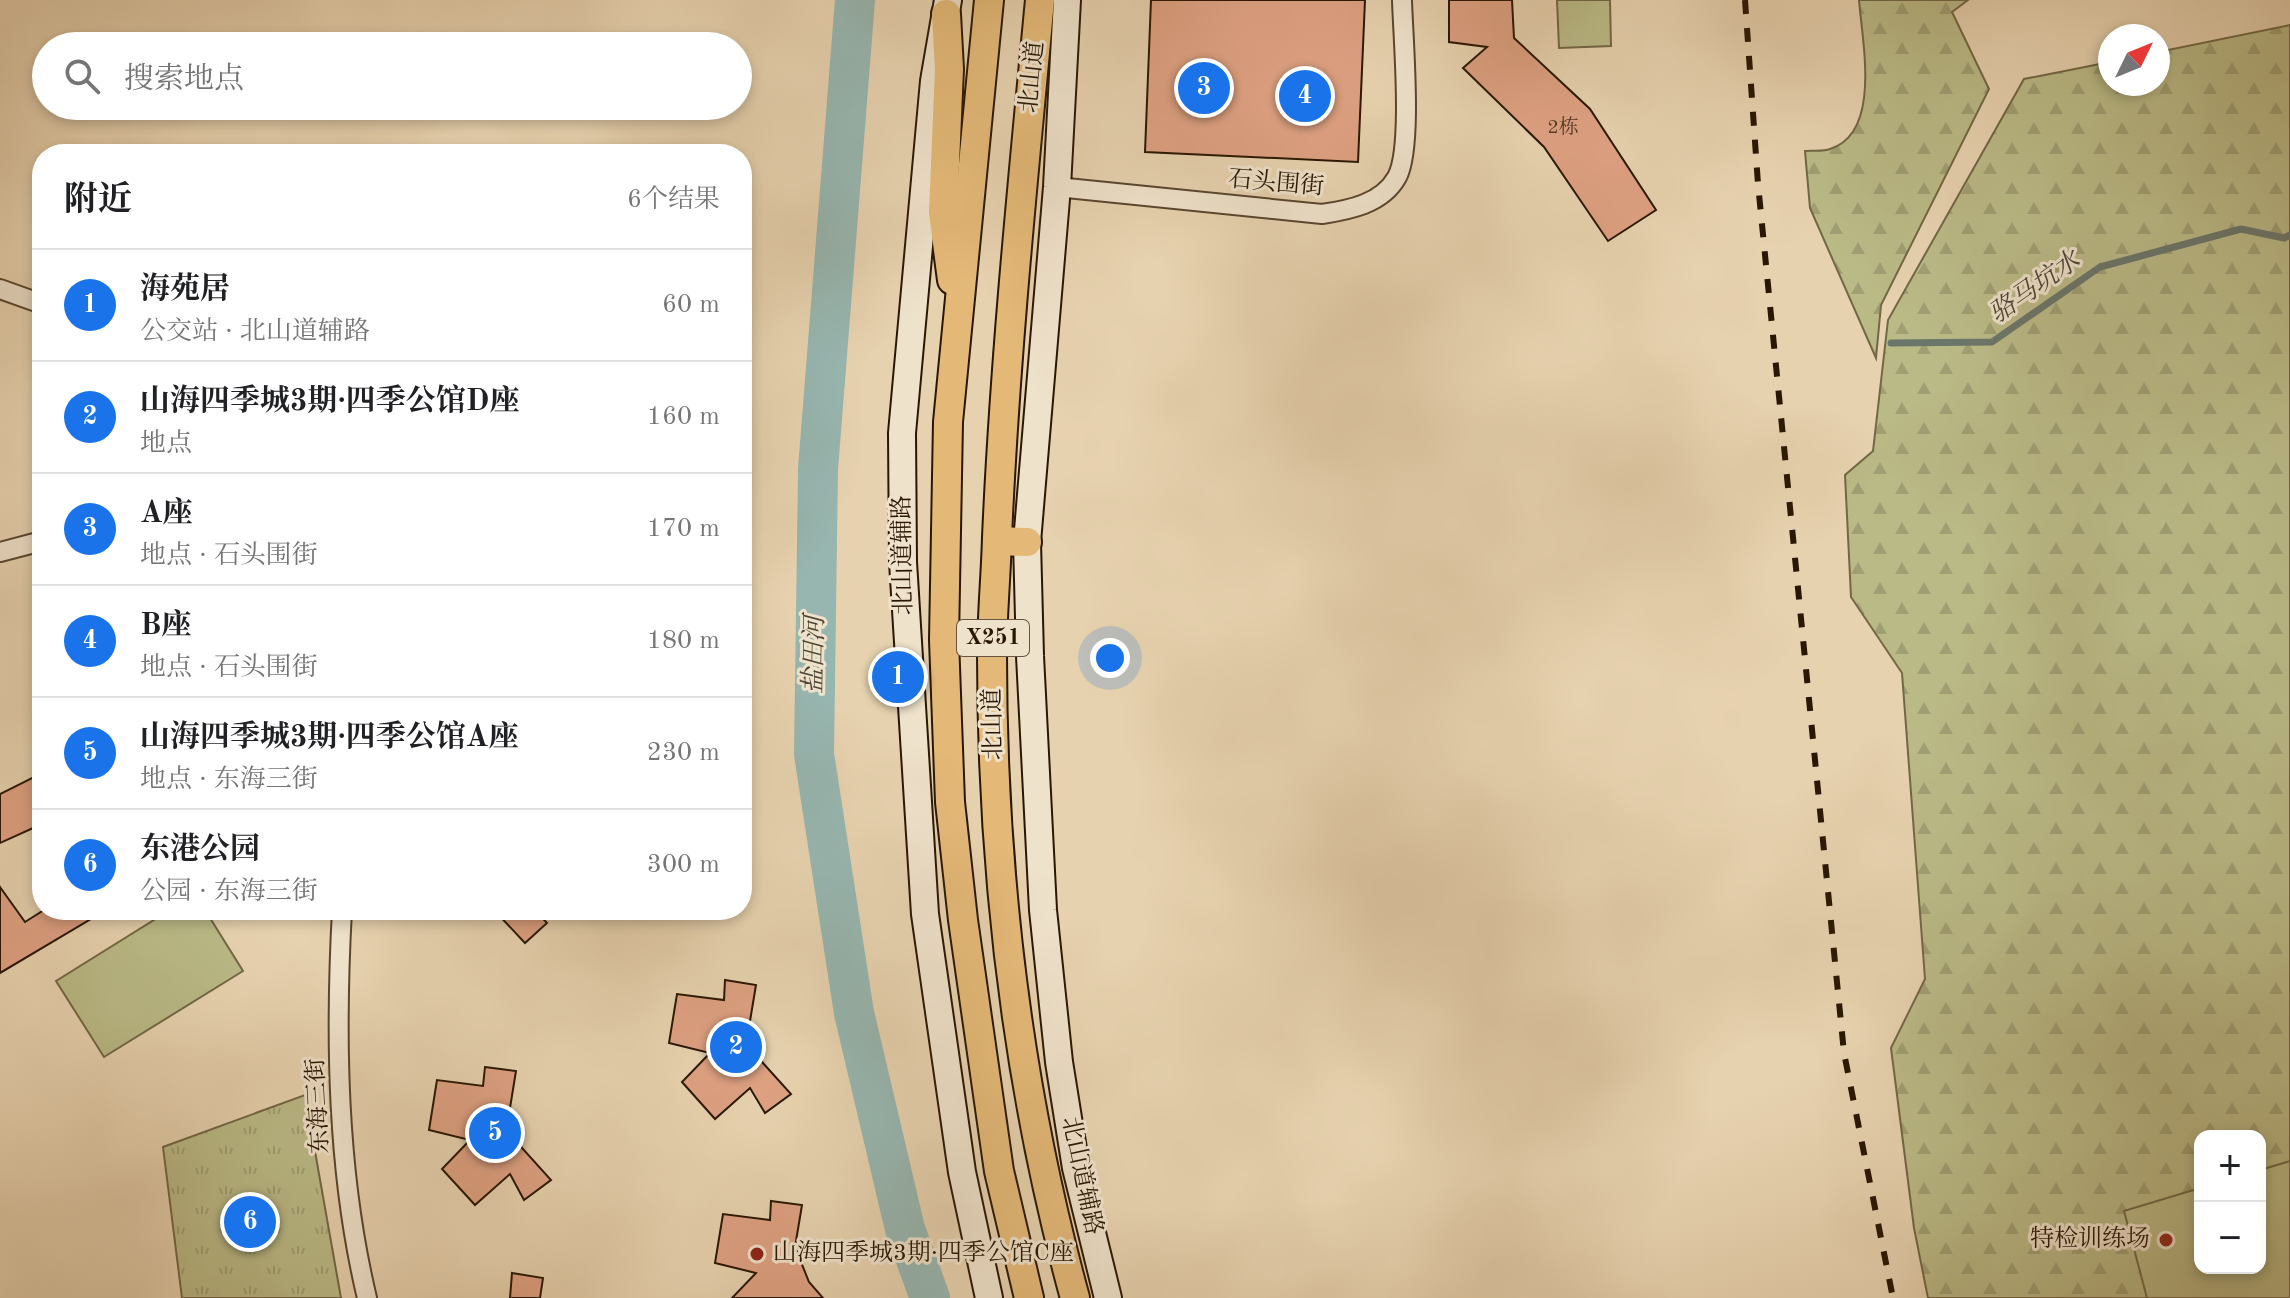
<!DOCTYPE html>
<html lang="zh">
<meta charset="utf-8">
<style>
body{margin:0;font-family:"Old Standard TT","Noto Serif SC",serif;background:#f2f2f2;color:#202124}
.controls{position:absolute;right:24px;bottom:24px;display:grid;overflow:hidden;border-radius:16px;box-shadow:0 4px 12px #0003}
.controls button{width:72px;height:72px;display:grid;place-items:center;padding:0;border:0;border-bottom:2px solid #e0e0e0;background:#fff;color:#202124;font:40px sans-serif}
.compass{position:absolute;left:2098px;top:24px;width:72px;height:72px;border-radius:50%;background:#fff;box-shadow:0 4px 12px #0003;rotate:47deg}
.you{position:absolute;left:1110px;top:658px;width:28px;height:28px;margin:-20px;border:6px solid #fff;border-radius:50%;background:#1a73e8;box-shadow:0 0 0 12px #1a73e833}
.badge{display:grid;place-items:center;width:52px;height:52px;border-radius:50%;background:#1a73e8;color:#fff;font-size:26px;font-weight:700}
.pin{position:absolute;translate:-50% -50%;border:4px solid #fff;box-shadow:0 2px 8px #0006}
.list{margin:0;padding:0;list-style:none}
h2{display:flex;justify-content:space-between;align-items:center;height:104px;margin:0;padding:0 32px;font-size:34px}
h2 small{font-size:26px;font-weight:400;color:#757577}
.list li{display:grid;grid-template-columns:52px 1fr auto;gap:24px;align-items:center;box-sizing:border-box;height:112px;padding:0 32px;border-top:2px solid #e0e0e0}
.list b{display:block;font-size:30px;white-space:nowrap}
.list p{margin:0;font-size:26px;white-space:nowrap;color:#757577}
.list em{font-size:26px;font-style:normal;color:#757577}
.icon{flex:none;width:44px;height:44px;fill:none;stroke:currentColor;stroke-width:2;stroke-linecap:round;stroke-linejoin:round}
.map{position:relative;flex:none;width:2290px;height:1298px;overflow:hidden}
.search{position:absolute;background:#fff;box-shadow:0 4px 12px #0003;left:32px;top:32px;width:720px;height:88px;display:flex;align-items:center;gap:20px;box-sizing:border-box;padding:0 28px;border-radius:44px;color:#757577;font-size:30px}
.panel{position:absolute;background:#fff;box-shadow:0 4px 12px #0003;left:32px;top:144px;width:720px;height:776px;border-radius:32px}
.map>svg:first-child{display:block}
</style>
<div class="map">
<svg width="2290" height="1298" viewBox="0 0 2290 1298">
<defs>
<pattern id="grass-tufts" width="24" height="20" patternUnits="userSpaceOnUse" patternTransform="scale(2)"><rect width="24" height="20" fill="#baba87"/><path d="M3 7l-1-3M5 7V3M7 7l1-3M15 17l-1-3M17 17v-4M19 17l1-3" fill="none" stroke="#a09f73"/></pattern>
<pattern id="forest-firs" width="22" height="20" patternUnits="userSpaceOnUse" patternTransform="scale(2)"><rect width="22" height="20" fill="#baba87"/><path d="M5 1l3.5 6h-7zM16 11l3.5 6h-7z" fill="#a09f73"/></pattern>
</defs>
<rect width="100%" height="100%" fill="#e7d2af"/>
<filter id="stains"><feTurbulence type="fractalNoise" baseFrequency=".0025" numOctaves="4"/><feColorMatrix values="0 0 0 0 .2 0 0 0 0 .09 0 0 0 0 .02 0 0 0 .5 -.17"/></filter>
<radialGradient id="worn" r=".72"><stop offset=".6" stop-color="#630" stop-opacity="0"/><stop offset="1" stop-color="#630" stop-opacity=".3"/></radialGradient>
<path fill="url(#grass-tufts)" stroke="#726845" stroke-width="2" d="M305,1095L341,1298H182L163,1147Z"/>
<g fill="url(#forest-firs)" stroke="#726845" stroke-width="2" fill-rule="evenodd">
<path d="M1859,0H1968L1952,12L1989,89L1881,305L1876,358L1810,208L1805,151C1812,150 1823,152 1830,149C1882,133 1862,41 1859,0Z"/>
<path d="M2290,25V1298H1928L1914,1228L1891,1048L1925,979L1902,673L1851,597L1845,475L1873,451L1888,320L2024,79L2110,62V84H2158V52ZM2200,1136H2260V1268H2200Z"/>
</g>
<g fill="#baba87" stroke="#726845" stroke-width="2">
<path d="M1557,0H1610L1611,46L1559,48Z"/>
<path d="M170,910H205L243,971L104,1057L56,981Z"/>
<path d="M2290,1161V1298H2147L2124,1211L2200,1188V1268H2260V1170Z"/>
</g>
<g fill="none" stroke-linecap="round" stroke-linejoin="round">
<path stroke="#6b766b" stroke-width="7" d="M1891,343L1992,342L2100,267L2241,229L2284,238L2290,235"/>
<path stroke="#97b6b0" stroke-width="40" d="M855,0L818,469L814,754L854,1013L905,1229L930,1298"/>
</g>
<g fill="#dea182" stroke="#2a1703" stroke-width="2">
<path d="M1151,0H1365L1358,162L1145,152Z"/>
<path d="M1449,0H1512L1514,38L1590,109L1656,210L1608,241L1544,147L1463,68L1487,47L1449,42Z"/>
<path d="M42,773V824L0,843V794Z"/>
<path d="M0,887L25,922L44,910H106L0,973Z"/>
<path d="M494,910H535L547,923L525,943Z"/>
<path d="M725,980L756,985L749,1027L762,1062L791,1094L765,1113L750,1088L715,1119L682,1082L710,1053L669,1043L677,994L724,1000Z"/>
<path d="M485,1067L516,1071L509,1114L522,1148L551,1180L524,1200L510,1174L475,1205L442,1169L470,1140L429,1130L437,1080L483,1086Z"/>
<path d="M771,1201L802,1205L795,1247L809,1282L823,1298H732L756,1273L715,1263L723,1214L770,1220Z"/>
<path d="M512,1273L543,1278L540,1298H510Z"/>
</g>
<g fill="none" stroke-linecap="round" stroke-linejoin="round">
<defs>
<g id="street">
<path d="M1057,187L1322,214C1349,210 1382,204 1397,177C1413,148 1403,38 1402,0"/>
<path d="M0,289L42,304"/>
<path d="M0,552L42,541"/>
<path d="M342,910C335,1038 337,1173 367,1298"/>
</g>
<g id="secondary">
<path d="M948,0L934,81L902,433L903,562L925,914L962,1172L989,1298"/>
<path d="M1067,0L1057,187L1027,542L1030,656L1043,910L1059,1062L1076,1168L1108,1298"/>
</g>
<g id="primary">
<path d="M989,0L948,422L944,640L950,802L963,920L999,1171L1029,1298"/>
<path d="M1040,0C1023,179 1005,357 997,537C996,576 992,616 992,655C992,871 1018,1090 1075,1298"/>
<path d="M946,14L949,69L943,212L952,280"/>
<path d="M997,541L1027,542"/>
</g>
</defs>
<use href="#street" stroke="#59462e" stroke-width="22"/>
<use href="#secondary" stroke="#2a1703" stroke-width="30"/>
<use href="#primary" stroke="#2a1703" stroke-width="32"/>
<use href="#street" stroke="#efe2cb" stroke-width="18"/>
<use href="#secondary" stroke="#efe2cb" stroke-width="26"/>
<use href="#primary" stroke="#e4b978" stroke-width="28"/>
<path stroke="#2a1703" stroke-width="6" stroke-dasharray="14 14" stroke-linecap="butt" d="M1745,0L1758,184L1844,1053L1893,1298"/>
</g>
<g fill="#8f2418" stroke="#efe2cb" stroke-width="3">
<circle cx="2166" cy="1240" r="8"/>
<circle cx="757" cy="1254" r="8"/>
</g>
<g text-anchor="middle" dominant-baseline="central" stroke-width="6" stroke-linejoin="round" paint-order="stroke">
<g font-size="20" fill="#573a23">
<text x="1563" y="128">2栋</text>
</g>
<rect fill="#efe2cb" stroke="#65543f" stroke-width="2" x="957" y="620" width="72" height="36" rx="6"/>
<g font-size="22" font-weight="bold" fill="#2a1703">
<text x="993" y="638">X251</text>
</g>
<g font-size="24" fill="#2a1703" stroke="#efe2cb">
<text transform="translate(1033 77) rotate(-84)">北山道</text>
<text transform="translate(1276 184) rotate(5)">石头围街</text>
<text transform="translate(904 555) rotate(-91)">北山道辅路</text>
<text transform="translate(994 724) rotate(-91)">北山道</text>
<text transform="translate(319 1106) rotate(-93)">东海三街</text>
<text transform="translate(1081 1176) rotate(78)">北山道辅路</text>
</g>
<g font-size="24" fill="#2a1703" stroke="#efe2cb" text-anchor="end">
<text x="2150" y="1240">特检训练场</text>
<text x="773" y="1254" text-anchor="start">山海四季城3期·四季公馆C座</text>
</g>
<g font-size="26" font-style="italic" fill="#4b4737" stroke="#efe2cb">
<text transform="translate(2035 288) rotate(-35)">骆马坑水</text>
<text transform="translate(815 655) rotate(-89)">盐田河</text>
</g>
</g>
<rect width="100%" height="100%" filter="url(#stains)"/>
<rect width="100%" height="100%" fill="url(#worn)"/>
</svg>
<div class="controls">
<button>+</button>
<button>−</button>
</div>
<svg class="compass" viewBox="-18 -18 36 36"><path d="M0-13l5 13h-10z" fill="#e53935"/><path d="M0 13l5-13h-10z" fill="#757577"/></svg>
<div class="you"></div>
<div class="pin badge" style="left:898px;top:677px">1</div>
<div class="pin badge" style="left:736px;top:1047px">2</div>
<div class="pin badge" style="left:1204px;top:88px">3</div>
<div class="pin badge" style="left:1305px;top:96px">4</div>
<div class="pin badge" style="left:495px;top:1133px">5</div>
<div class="pin badge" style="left:250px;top:1222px">6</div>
<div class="search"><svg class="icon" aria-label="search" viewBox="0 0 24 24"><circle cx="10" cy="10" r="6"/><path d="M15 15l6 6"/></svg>搜索地点</div>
<section class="panel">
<h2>附近<small>6个结果</small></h2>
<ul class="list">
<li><span class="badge">1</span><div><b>海苑居</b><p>公交站 · 北山道辅路</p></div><em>60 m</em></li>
<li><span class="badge">2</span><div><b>山海四季城3期·四季公馆D座</b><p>地点</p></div><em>160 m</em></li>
<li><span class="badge">3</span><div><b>A座</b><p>地点 · 石头围街</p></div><em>170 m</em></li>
<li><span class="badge">4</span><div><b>B座</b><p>地点 · 石头围街</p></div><em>180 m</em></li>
<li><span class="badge">5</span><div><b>山海四季城3期·四季公馆A座</b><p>地点 · 东海三街</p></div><em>230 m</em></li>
<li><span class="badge">6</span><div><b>东港公园</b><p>公园 · 东海三街</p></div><em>300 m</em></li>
</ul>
</section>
</div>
